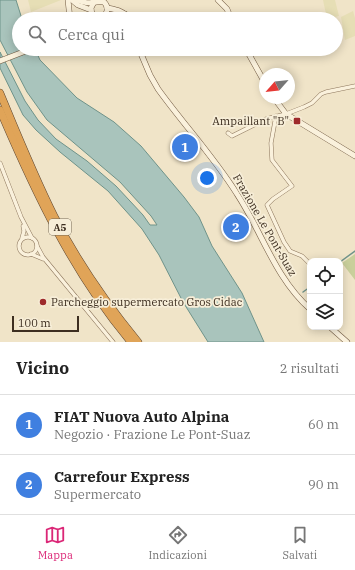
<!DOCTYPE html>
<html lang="it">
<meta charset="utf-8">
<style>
body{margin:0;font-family:"IBM Plex Serif",serif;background:#f6f6f6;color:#222}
.controls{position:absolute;right:12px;bottom:12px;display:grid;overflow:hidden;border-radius:8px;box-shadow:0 2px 10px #0003}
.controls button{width:36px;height:36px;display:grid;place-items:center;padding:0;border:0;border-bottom:1px solid #e0e0e0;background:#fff;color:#222;font:20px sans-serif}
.compass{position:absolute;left:259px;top:68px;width:36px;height:36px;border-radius:50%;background:#fff;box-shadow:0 2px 10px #0003;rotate:243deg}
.scale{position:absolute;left:12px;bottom:10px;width:67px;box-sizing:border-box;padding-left:4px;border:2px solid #3d2e20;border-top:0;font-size:11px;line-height:14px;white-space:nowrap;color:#3d2e20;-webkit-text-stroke:3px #f7eed8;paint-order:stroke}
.you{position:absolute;left:207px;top:178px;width:14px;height:14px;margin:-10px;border:3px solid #fff;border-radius:50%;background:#1a73e8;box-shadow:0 0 0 6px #1a73e833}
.badge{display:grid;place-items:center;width:26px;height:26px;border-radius:50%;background:#db2777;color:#fff;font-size:13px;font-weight:700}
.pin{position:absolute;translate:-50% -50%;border:2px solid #fff;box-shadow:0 1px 4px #0006}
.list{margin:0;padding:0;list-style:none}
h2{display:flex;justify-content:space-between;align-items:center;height:52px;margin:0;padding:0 16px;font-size:17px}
h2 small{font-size:13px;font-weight:400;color:#767676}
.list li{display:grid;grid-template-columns:26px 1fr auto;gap:12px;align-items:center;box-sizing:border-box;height:60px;padding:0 16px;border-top:1px solid #e0e0e0}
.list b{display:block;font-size:15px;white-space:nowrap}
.list p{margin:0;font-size:13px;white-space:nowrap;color:#767676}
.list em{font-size:13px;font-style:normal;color:#767676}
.icon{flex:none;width:22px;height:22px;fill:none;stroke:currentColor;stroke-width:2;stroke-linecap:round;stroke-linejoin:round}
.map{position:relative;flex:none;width:355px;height:342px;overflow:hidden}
.search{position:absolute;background:#fff;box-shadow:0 2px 10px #0003;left:12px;right:12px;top:12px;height:44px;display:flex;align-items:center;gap:10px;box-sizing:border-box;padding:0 14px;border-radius:22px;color:#767676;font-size:15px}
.sheet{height:172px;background:#fff}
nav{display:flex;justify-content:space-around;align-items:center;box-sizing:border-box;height:56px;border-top:1px solid #e0e0e0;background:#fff;font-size:11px;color:#767676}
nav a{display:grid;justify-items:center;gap:2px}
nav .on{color:#db2777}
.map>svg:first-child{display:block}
</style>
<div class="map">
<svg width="355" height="342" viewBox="0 0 355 342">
<rect width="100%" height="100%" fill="#f0e4c8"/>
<g fill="#e6deb5">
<path d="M28,0H61L31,12Z"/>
<path d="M323,0H335L339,16L327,19Z"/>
<path d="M353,11L355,18V36L345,40L341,17Z"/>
</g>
<path fill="#c9cf9b" d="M355,254V280L342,263Z"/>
<path fill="#a9c4bc" stroke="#6f938a" d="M0,0H16L22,19H19V49H35L40,60L77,98L114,122L141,146L184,197L199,217L212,246L242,293L264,342H208L183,302L159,255L142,229L108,191L60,152L36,130L23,115L0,68V52L25,101L38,120L56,139L87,161L116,186L143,215L150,225H157L151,216L120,182L47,120L27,92L0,40Z"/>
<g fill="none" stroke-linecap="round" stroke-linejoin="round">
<g stroke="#6f938a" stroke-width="1.5">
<path d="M340,262L355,251"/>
<path d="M303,292L310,287"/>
</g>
<defs>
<g id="street">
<path d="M276,116L271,143L272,160L292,186L273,199L267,205L284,242L290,251L302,256L310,264"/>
<path d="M228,133L232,136L266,119L286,114L304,107L312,103L321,94L326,92L355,86"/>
<path d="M0,163L21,217L32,238"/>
<circle cx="28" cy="246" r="9"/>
<path d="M22,238L24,231L23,226"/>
<path d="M37,246L43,257L113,342"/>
<path d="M31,254L43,259"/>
</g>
<g id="secondary">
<path d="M68,0L70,19"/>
<path d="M72,0L78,5L91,10"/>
<path d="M78,0C90,6 94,0 104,2C108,6 108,11 105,15"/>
<path d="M218,0L227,9L231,19"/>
<path d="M94,2L91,8C91,13 94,17 99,17"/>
<path d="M107,8C117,10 124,11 129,19"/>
<path d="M88,19L91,13"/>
<path d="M95,19L105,15L125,14"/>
<path d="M139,49L150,75L158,89C184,125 214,157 237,194C262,232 275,278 310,309"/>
<path d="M246,49L265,83"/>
<path d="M0,61L31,49"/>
<path d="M274,98L286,114L355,156"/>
<path d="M330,327L347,342"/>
</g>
<g id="highway">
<path d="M0,93C17,134 34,176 54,216C77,261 106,303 138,342"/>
<path d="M0,110C35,192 73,273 131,342"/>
</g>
</defs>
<use href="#street" stroke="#8d765c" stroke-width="4.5"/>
<use href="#secondary" stroke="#6f573f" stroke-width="6"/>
<use href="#highway" stroke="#5b4430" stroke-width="8"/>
<use href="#street" stroke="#faf1dc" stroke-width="3.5"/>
<use href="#secondary" stroke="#faf1dc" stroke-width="5"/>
<use href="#highway" stroke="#e0a458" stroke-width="7"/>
</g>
<g fill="#9e2a2b" stroke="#f7eed8" stroke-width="1.5">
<rect x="293" y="117" width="8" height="8" rx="2"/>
<circle cx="43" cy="302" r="4"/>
</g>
<g text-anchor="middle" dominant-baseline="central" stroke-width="3.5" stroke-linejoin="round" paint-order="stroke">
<rect fill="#f7eed8" stroke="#756857" stroke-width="1" x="49" y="219" width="22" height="16" rx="3"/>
<g font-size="10" font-weight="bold" fill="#3d2e20">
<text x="60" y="227">A5</text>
</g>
<g font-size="11" fill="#3d2e20" stroke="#f7eed8" text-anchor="end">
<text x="289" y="121">Ampaillant "B"</text>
<text x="51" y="302" text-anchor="start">Parcheggio supermercato Gros Cidac</text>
</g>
<g font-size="11" fill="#3d2e20" stroke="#f7eed8">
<text transform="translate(265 225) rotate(60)">Frazione Le Pont-Suaz</text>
</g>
</g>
</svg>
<div class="controls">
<button><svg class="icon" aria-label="locate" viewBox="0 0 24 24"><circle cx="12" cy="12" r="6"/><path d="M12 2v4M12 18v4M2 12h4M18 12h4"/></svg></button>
<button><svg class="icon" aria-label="layers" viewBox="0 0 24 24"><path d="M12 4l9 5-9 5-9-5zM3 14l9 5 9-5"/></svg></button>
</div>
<svg class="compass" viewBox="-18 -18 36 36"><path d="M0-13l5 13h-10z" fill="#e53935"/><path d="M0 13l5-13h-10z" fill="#767676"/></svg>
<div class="scale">100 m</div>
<div class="you"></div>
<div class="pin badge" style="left:185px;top:147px;background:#3f7fe0">1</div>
<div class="pin badge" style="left:236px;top:227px;background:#3f7fe0">2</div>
<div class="search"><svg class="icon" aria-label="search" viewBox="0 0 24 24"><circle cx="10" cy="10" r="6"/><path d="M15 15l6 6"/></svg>Cerca qui</div>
</div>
<section class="sheet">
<h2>Vicino<small>2 risultati</small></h2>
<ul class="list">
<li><span class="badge" style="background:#3f7fe0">1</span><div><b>FIAT Nuova Auto Alpina</b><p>Negozio · Frazione Le Pont-Suaz</p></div><em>60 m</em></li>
<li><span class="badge" style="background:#3f7fe0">2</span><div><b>Carrefour Express</b><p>Supermercato</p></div><em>90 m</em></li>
</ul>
</section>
<nav>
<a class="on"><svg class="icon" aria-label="map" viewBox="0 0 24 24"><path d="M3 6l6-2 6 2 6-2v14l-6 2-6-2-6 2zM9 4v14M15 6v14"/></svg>Mappa</a>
<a><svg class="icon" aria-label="directions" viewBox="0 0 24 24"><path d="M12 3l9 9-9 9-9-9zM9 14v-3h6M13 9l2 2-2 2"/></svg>Indicazioni</a>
<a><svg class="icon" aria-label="saved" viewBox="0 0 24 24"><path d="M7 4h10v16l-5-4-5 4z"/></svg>Salvati</a>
</nav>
